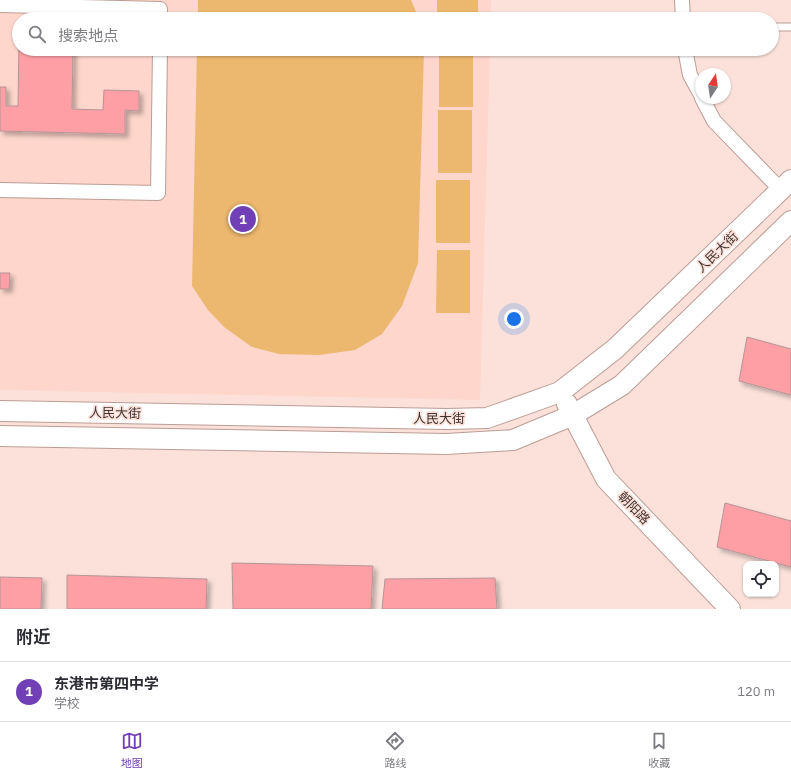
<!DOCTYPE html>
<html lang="zh">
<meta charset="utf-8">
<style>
body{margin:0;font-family:"IBM Plex Sans","Noto Sans SC",sans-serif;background:#f7f7f7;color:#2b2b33}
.controls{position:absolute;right:12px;bottom:12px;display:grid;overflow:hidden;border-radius:8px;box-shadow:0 1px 3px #0004}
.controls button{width:36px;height:36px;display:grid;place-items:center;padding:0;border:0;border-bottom:1px solid #e1e1e2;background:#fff;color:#2b2b33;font:20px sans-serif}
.compass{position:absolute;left:695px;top:68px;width:36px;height:36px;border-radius:50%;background:#fff;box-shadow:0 1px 3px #0004;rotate:13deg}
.you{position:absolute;left:514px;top:319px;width:14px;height:14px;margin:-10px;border:3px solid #fff;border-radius:50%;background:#1a73e8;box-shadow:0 0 0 6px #1a73e833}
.badge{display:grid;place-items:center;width:26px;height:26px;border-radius:50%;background:#713fb6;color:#fff;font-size:13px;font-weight:700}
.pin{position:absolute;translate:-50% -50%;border:2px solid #fff;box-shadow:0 1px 4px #0006}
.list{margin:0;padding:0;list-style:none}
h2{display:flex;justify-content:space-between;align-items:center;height:52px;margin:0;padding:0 16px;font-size:17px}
h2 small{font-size:13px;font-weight:400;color:#7c7c81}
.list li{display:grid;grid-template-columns:26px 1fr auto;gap:12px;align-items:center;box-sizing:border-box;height:60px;padding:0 16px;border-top:1px solid #e1e1e2}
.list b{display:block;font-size:15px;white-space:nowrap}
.list p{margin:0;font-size:13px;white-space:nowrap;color:#7c7c81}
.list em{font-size:13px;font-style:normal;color:#7c7c81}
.icon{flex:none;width:22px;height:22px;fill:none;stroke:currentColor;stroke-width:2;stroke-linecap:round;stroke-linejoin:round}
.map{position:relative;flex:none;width:791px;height:609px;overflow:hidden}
.search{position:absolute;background:#fff;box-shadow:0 1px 3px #0004;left:12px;right:12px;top:12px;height:44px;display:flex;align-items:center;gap:10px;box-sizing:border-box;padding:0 14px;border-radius:22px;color:#7c7c81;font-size:15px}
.sheet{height:112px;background:#fff}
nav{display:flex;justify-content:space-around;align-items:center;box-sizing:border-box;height:56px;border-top:1px solid #e1e1e2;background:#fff;font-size:11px;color:#7c7c81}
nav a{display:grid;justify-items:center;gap:2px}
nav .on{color:#713fb6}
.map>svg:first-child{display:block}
</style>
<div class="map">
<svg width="791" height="609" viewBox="0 0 791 609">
<defs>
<filter id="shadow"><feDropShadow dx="3.5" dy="3.5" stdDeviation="2" flood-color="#0004"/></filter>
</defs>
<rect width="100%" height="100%" fill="#fbe1da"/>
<path fill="#fed6cb" d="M0,0H491V19H19V49H490L480,400L0,390Z"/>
<g fill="#ecb76e">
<path d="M198,0H411L419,19H198Z"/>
<rect x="437" y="0" width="41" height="19"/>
<path d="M197,49H424L418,263L402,306L382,334L355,350L319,355L279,354L252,347L224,327L208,310L192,286Z"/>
<rect x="439" y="49" width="34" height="58"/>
<rect x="438" y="110" width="34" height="63"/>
<rect x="436" y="180" width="34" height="63"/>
<path d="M437,250H470V313H436Z"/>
</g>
<g fill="#fd9fa4" stroke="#b59596" filter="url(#shadow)">
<path d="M19,41V49H73L72,109L103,110L104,90L139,91V111L125,110V134L0,131V87H6V106H18Z"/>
<path d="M0,273H10L9,289H0Z"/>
<path d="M747,337L791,349V395L739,381Z"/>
<path d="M725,503L791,521V567L717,547Z"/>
<path d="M232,563L373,566L371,609H233Z"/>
<path d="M67,575L207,579L206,609H67Z"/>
<path d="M0,577L42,578L41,609H0Z"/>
<path d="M495,578L497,609H382L385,579Z"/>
</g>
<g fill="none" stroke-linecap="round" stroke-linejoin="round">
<defs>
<path id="lane" d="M772,27H791"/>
<g id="street">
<path d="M682,0L683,19"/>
<path d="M0,5L160,9V19"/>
<path d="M685,49L690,75L701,95"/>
<path d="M702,98L714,121L781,190"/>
<path d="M0,190L158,193L160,49"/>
</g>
<g id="secondary">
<path d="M567,404L606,479L730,609"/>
<path d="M0,411L447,419L487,418L560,392L615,349L791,180"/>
<path d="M0,436L446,444L513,440L573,415L622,385L791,221"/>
</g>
</defs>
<use href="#lane" stroke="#bb9d95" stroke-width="9"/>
<use href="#street" stroke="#bb9d95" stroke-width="16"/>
<use href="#secondary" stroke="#bb9d95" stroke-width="22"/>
<use href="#lane" stroke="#fff" stroke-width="7"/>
<use href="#street" stroke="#fff" stroke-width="14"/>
<use href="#secondary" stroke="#fff" stroke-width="20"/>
</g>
<g text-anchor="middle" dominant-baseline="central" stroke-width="3.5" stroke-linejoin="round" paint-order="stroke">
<g font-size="13" fill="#413531" stroke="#fbe1da">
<text transform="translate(717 252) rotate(-44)">人民大街</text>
<text transform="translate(115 413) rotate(1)">人民大街</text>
<text x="439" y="418">人民大街</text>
<text transform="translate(634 508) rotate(46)">朝阳路</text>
</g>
</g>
</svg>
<div class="controls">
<button><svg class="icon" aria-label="locate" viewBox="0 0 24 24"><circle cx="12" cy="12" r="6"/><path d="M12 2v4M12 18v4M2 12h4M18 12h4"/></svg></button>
</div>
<svg class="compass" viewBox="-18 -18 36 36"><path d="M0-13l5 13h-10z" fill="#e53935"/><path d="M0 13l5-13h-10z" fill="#7c7c81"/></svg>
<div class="you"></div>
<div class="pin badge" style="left:243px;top:219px">1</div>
<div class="search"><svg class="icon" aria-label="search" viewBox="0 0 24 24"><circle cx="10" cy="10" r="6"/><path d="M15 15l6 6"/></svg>搜索地点</div>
</div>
<section class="sheet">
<h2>附近<small></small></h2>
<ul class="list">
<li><span class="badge">1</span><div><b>东港市第四中学</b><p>学校</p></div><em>120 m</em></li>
</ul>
</section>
<nav>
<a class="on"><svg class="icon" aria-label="map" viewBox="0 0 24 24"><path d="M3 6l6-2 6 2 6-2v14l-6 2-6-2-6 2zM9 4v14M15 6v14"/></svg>地图</a>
<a><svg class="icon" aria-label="directions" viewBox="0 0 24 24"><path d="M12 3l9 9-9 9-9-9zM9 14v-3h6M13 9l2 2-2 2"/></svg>路线</a>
<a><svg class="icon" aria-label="saved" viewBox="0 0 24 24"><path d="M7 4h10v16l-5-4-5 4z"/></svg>收藏</a>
</nav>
